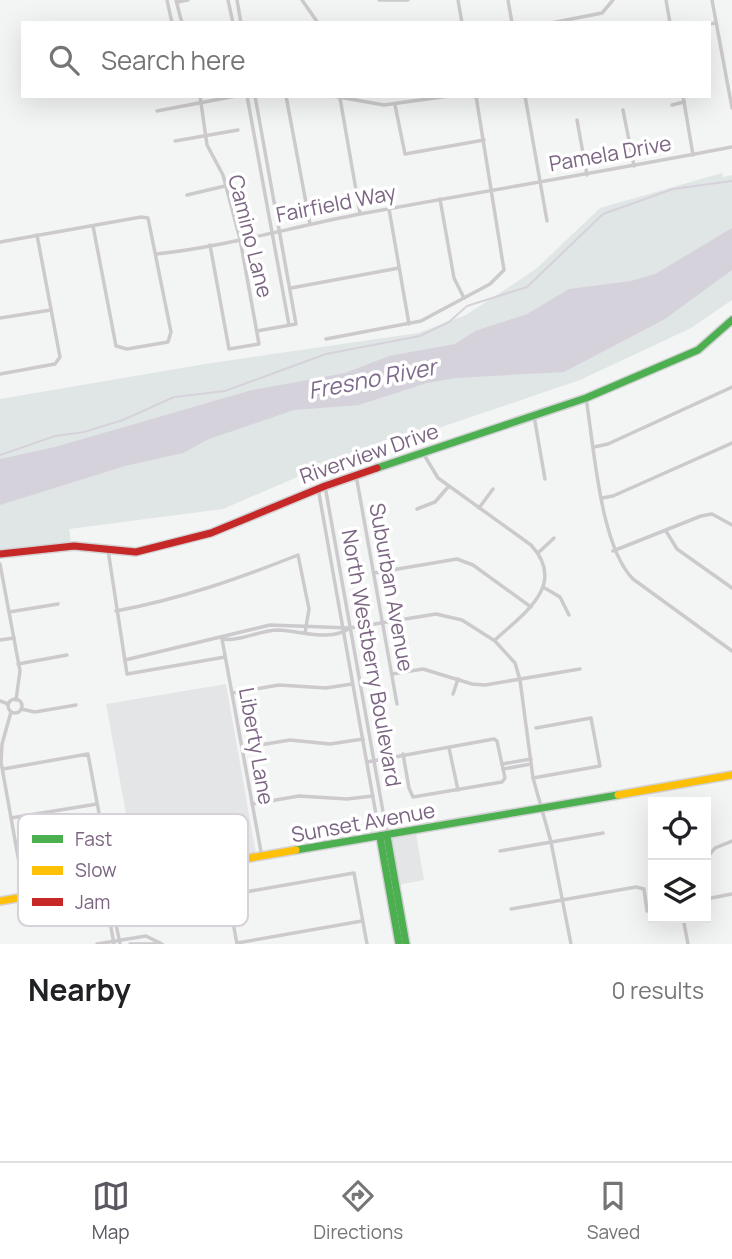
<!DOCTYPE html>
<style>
body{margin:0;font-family:Manrope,sans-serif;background:#f2f2f2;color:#202124}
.controls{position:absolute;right:21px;bottom:21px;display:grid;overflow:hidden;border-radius:0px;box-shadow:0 7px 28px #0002}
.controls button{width:63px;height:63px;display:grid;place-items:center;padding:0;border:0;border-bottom:2px solid #e0e0e0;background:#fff;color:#202124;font:35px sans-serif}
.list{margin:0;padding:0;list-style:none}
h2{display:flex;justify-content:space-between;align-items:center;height:91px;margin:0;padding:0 28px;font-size:30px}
h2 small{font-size:23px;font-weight:400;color:#757577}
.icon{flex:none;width:38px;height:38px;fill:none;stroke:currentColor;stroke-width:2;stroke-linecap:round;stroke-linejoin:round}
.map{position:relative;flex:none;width:732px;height:944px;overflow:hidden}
.search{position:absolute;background:#fff;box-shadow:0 7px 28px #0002;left:21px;right:21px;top:21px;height:77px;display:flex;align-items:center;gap:18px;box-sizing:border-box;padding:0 24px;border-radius:0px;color:#757577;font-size:26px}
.sheet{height:217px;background:#fff}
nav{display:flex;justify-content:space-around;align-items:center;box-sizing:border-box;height:98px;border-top:2px solid #e0e0e0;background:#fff;font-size:19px;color:#757577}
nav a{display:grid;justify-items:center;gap:4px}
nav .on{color:#5c5660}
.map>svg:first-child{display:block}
</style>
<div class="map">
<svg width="732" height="944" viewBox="0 0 732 944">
<rect width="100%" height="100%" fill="#f3f5f4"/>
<g fill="#e4e5e6">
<path d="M226,684L256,854L137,874L106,704Z"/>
<path d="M416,834L424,880L398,885L390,838Z"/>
</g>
<path fill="#e0e6e5" d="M722,173L723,177L732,175V300L691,328L580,380L309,472L223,509L69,529L71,542L0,550V399L205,364L418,333L466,315L512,285L537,268L600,208Z"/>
<path fill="#d6d2db" d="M732,228V270L665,319L564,372L456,378L427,383L359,405L294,410L209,439L183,453L125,466L0,505V459L55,447L252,390L345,373L389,356L455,344L475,331L527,314L569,289L631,281L655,274Z"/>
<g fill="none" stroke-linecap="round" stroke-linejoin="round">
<path stroke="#d6d2db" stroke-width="2" d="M0,455L55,436L84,432L123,420L174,397L225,391L326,354L420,336L449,322L467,306L527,287L603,214L673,189L732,181"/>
<defs>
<g id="fast">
<path d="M377,468L586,398L698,350L732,320"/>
<path d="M387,836L406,944"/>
<path d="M380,837L399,944"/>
<path d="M296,850L618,795"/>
</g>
<g id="slow">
<path d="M618,795L732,775"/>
<path d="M0,901L296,850"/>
</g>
<path id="jam" d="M0,554L74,546L136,552L211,533L325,486L377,468"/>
</defs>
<use href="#fast" stroke="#d3d2d4" stroke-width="10"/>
<use href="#slow" stroke="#d3d2d4" stroke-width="10"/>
<use href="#jam" stroke="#d3d2d4" stroke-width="10"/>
<g stroke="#cccacd" stroke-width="3.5">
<path d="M167,0L172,23"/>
<path d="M176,0L182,23"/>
<path d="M228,0L233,23"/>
<path d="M237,0L241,23"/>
<path d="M302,0L318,23"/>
<path d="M379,0H408"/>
<path d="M458,0L462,23"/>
<path d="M508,0L512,23"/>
<path d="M666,0L670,23"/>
<path d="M712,0L732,108"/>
<path d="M177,2L188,0"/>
<path d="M551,23L602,13L613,0"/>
<path d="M709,24L716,23"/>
<path d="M200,96L207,145L223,175L240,239L259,344L229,349L210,245"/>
<path d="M247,96L289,325"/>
<path d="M255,96L296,324L257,331"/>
<path d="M286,96L310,224"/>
<path d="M333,96L384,105L449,96"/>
<path d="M525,96L547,221"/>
<path d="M683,96L693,155"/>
<path d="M340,98L360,213"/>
<path d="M395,105L405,154L484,140"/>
<path d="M672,105L684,102"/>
<path d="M623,110L634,166"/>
<path d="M157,111L236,96"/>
<path d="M577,120L587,175"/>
<path d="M175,141L238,130"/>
<path d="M187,195L225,186"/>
<path d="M440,199L454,278L464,298"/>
<path d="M389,209L409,324"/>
<path d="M0,242L141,217L148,218L171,332L168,342L127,349L116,346L93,226"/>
<path d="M156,254C224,247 292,227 360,214C484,191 608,171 732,147"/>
<path d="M291,288L399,268"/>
<path d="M0,318L51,310"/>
<path d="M326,339L421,321L490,284L504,270L476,96"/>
<path d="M0,374L55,364L60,357L37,235"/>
<path d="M586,398C594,446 600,546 633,579L732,651"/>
<path d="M534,416L545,479"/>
<path d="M594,447L608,444L732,387"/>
<path d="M423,453L438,478L531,545C568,585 523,614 495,640"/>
<path d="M356,475L397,704"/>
<path d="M325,486L387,834"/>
<path d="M318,488L380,837"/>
<path d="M602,498L613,496L732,443"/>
<path d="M479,508L493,489"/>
<path d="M417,509L435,502L449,486"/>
<path d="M666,531L677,549L732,588"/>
<path d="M108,550L127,674L225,657"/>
<path d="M613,551L701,516L712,514L732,525"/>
<path d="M538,553L554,538"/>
<path d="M0,564L20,671L16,700"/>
<path d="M374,573L457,559L473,565L531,607"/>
<path d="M543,587L560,597L569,615"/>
<path d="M116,611C180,599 238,579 298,555L309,609L305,633"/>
<path d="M9,612L58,604"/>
<path d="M222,639L262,857"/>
<path d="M223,639C239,642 260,630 278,630C302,631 330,642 350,628"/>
<path d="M0,640L14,638"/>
<path d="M125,660L270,625L350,628L436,614L462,620L495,641L515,663L520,680L533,778L551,842L571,944"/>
<path d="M18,664L67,655"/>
<path d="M392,674L423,669L472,684L485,685L580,669"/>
<path d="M232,693L279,685L326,688L352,684"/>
<path d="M453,694L458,679"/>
<circle cx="15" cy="706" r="7"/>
<path d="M0,701L8,704"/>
<path d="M21,709L35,712L76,705"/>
<path d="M11,712L2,744L1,762L25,896"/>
<path d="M242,748L290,740L330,744L363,739"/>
<path d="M449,748L458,790"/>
<path d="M367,762L494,739L497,741L505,778L502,782L413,797L409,788L403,754"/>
<path d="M502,764L531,759"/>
<path d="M3,769L88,754L104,840V864L120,944"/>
<path d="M503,769L531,764"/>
<path d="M533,778L600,766L591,718L536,728"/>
<path d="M252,804L299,796L347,799L373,796"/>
<path d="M11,818L97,804"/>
<path d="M500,851L603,833"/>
<path d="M706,859L715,848L732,841"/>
<path d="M20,867L80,856L103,855"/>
<path d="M107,886L105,894L114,944"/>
<path d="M706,899L732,894"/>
<path d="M511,909L636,887L644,889L647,911"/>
<path d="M683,918L688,944"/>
<path d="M237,943L362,921"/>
<path d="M97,944L146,936L162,944"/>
<path d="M130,944H156"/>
<path d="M237,944L228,895L354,873L367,944"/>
</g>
<use href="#fast" stroke="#4caf50" stroke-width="7"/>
<use href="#slow" stroke="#ffc107" stroke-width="7"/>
<use href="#jam" stroke="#c62828" stroke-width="7"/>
</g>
<g text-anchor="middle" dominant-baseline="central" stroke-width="7" stroke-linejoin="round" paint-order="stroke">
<g font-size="21" fill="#7b6582" stroke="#fff">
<text transform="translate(610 153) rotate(-10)">Pamela Drive</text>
<text transform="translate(336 203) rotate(-11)">Fairfield Way</text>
<text transform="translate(251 236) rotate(76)">Camino Lane</text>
<text transform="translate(369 453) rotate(-19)">Riverview Drive</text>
<text transform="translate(392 587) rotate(80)">Suburban Avenue</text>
<text transform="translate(372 658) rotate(80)">North Westberry Boulevard</text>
<text transform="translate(257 746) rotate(80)">Liberty Lane</text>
<text transform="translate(363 822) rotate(-10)">Sunset Avenue</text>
</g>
<g font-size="23" font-style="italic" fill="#7e6a8d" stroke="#fff">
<text transform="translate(372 378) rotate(-11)">Fresno River</text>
</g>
</g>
<rect x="18" y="814" width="230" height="112" rx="10" fill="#fff" stroke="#d7d1da" stroke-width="2"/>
<rect x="32" y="835" width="31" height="8" fill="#4caf50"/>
<rect x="32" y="866" width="31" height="9" fill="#ffc107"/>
<rect x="32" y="898" width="31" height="8" fill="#c62828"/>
<g font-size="19" fill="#7b6582">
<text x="75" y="846">Fast</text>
<text x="75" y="877">Slow</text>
<text x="75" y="909">Jam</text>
</g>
</svg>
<div class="controls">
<button><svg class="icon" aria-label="locate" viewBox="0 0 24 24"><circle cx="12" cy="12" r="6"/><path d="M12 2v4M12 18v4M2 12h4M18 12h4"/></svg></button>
<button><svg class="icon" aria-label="layers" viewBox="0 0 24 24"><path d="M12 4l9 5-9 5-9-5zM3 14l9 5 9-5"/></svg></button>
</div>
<div class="search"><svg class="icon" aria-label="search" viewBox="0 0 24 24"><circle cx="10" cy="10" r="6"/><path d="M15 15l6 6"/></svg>Search here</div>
</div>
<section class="sheet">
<h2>Nearby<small>0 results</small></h2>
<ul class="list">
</ul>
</section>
<nav>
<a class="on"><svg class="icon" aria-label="map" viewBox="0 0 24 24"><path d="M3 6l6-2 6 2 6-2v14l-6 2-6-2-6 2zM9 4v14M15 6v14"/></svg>Map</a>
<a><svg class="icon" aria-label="directions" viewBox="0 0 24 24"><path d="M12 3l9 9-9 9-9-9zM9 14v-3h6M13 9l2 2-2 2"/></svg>Directions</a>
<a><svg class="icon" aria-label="saved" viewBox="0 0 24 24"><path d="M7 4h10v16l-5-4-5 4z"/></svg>Saved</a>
</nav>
